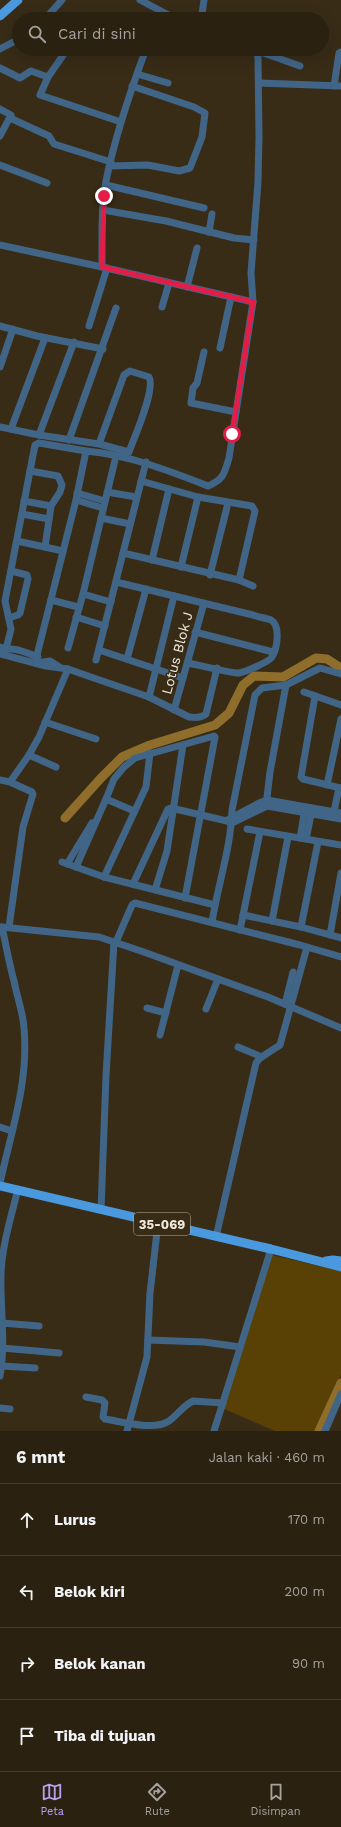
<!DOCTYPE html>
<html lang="id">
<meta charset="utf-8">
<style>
body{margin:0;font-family:"Work Sans",sans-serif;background:#362e1f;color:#f1f3f6}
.stop{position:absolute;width:12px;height:12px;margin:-9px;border:3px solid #e11d48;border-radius:50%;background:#fff}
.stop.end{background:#e11d48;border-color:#fff;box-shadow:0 1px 4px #0008}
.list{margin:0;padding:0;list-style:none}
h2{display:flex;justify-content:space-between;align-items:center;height:52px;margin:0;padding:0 16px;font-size:17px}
h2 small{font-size:13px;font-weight:400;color:#a5a39f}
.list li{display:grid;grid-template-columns:26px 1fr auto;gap:12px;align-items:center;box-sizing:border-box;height:72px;padding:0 16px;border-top:1px solid #463e31}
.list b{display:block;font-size:15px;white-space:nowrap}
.list em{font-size:13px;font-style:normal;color:#a5a39f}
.icon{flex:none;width:22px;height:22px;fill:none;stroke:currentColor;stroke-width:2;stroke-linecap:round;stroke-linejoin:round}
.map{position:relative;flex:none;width:341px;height:1431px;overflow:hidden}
.search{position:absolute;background:#2a2111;box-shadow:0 4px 16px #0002;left:12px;right:12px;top:12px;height:44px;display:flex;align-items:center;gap:10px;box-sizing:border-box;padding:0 14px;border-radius:22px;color:#a5a39f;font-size:15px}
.sheet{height:340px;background:#2a2111}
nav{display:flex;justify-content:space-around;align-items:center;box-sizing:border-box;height:56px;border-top:1px solid #463e31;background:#2a2111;font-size:11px;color:#a5a39f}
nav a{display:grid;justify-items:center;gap:2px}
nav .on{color:#bca0f2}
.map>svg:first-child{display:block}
</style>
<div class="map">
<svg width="341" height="1431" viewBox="0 0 341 1431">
<rect width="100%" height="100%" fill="#382c17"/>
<path fill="#594005" d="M272,1255L341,1271V1375L316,1431H275L224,1409Z"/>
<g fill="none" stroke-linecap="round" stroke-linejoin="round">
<g stroke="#8f6e2b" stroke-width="9">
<path d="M65,818L101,778L122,757L150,745L215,725L229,713L243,685L254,676L283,677L316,658L327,659L341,668"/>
<path d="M319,1431L341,1383"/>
</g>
<g stroke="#416587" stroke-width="7">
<path d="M140,0L176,19"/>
<path d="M202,14L204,0"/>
<path d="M45,19L62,0"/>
<path d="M194,19L202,14L210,19"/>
<path d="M0,49L19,39"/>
<path d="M255,50L300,66"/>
<path d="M64,54L48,77L40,95L121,122"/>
<path d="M0,68L20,78L31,71L48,77"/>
<path d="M137,74L168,83"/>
<path d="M259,83L341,86"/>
<path d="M334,86L339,53L341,52"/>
<path d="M0,109L11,115L0,136"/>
<path d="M10,118L49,136L54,144L111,162"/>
<path d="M0,165L47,183"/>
<path d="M110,166L148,165L179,171L190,168L202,137L205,113L194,107L132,86"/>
<path d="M106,185L204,208"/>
<path d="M103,210L166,221L234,238L254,240"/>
<path d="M209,232L212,214"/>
<path d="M0,245L102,267L253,302"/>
<path d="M102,267C102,239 101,209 106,181C115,136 130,92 146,49"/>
<path d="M187,287L197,248"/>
<path d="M162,307L169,283"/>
<path d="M0,326L37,336L103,349"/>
<path d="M89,326L107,268"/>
<path d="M220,348L231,297"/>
<path d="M204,352L197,383L193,388L191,403L236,412"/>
<path d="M0,367L13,329"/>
<path d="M0,427L39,435L99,444L129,452C134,438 156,389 149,377L130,371L124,375L99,444"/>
<path d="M11,429L45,338"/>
<path d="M39,435L74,342"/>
<path d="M69,440L116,308"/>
<path d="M30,471L58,476L62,485L60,492L51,506L45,547"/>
<path d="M141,481L198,497L252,506L255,511L239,580"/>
<path d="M107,492L136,497"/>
<path d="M77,493L105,501"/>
<path d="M76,500L103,508"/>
<path d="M24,501L51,506"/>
<path d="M22,514L49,519"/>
<path d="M101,518L130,524"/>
<path d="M17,541L63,551"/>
<path d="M123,553L239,580L253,586"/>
<path d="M152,560L169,489"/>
<path d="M181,567L198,497"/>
<path d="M210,575L228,503"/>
<path d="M116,582L253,615C258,617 266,618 271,620C281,626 277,649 272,657C269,662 245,672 239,673C229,673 199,665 188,663"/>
<path d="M83,594L111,602"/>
<path d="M51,600L78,607"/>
<path d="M76,617L105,626"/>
<path d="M9,618L18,615L20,613L28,579L27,575L11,571"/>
<path d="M195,632L273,652"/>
<path d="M0,647L6,649L11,629L5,601L35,445L39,443L86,451"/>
<path d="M68,648L83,594L116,456"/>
<path d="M99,650L183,678"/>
<path d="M3,651C11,645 29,654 38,657"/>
<path d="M0,654L46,666L68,669L88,676L149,697L189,717C196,718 201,718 206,714L217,668"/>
<path d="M127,659L146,589"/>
<path d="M96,660L146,462"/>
<path d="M35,663L76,500L86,451C129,455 167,470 208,486C224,479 224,474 229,458L253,302L251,273L258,182L259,137L258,57L255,49"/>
<path d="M37,663L50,661L58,666"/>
<path d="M304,692L341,705"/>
<path d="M315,696L301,777L303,779L341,788"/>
<path d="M149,697L174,596"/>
<path d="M174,710L204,603"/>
<path d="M45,722L96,739"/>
<path d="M29,755L56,767"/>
<path d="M0,780L10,782L32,792L33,794L23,827L9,927"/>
<path d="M10,782L29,755L39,737L68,669"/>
<path d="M327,785L341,719"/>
<path d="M106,799L114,779L124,767L135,758L207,738L214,736L215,737L185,898"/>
<path d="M266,806L270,772L286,685"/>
<path d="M333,816L339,788"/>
<path d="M229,819L259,803L267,800L341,813"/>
<path d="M232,823L267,806L341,819"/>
<path d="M247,829L341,845"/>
<path d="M300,838L305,809"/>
<path d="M306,839L312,810"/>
<path d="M62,862L104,877L215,905"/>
<path d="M67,864L92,823"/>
<path d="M76,867L106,799L134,811"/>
<path d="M104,877L146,787L150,753"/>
<path d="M133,884L168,809L171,808L227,821L232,823"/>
<path d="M155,890L167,851L183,745"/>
<path d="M243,915L301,927L341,938"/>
<path d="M272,921L288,837"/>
<path d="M212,922C218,884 231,848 232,810L255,695L262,688L286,685L320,668L341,674"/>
<path d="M0,927H2C6,945 9,963 14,981C17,997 23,1012 24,1028C29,1082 11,1132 0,1183"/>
<path d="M2,927L99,937L141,951L268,997L341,1028"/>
<path d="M301,927L318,842"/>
<path d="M240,930L260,832"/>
<path d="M330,935L341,873"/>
<path d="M116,942L132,905L135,903L300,945L341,957"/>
<path d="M285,1004L293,972"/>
<path d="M147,1008L166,1013"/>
<path d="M206,1009L218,979"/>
<path d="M160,1035L178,965"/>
<path d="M238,1047L262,1057"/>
<path d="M0,1127L12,1131"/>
<path d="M101,1210L106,1076L114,942"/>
<path d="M216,1237L256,1063L260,1058L280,1045L307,947"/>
<path d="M2,1323L39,1326"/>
<path d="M148,1340L204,1342L240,1347"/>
<path d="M2,1348L59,1353"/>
<path d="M2,1366L35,1368"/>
<path d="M0,1376C6,1342 0,1308 1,1274C2,1246 11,1217 18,1189"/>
<path d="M86,1397L102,1400L105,1403L103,1417L105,1419C123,1422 154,1431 169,1421C177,1415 183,1406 193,1401L223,1403"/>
<path d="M0,1408L10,1409"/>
<path d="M127,1431L147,1357L150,1293L158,1223"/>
<path d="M214,1431L271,1249"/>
<path d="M325,1431L341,1394"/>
</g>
<g stroke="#4a99df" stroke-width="9">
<path d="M0,16L18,0"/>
<path d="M0,1186L271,1249L341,1267"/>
<path d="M326,1261L333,1260L341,1261"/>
</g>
</g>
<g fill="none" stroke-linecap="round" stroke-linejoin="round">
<path stroke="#e11d48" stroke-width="5" d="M104,196L102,267L253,302L232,434"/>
</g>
<g text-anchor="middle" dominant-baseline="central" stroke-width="3" stroke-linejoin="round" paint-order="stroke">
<rect fill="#382c17" stroke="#b9b0a1" stroke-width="1" x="134" y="1213" width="56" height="22" rx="3"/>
<g font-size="13" font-weight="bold" fill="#f0e9dc">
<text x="162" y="1224">35-069</text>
</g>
<g font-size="14" fill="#f0e9dc" stroke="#382c17">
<text transform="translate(177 653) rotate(-75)">Lotus Blok J</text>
</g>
</g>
</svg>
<div class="stop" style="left:232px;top:434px"></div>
<div class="stop end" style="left:104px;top:196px"></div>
<div class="search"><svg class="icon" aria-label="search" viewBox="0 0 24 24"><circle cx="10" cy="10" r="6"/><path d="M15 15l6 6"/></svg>Cari di sini</div>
</div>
<section class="sheet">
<h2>6 mnt<small>Jalan kaki · 460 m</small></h2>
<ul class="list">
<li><svg class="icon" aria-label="ahead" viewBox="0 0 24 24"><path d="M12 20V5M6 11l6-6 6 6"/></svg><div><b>Lurus</b></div><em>170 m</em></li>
<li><svg class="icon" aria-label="left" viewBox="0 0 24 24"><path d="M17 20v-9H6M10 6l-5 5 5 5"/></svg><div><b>Belok kiri</b></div><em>200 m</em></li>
<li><svg class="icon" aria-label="right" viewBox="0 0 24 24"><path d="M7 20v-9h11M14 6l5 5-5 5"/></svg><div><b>Belok kanan</b></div><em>90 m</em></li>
<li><svg class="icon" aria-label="arrive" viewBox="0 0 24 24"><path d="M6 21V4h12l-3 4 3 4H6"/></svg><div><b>Tiba di tujuan</b></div></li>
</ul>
</section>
<nav>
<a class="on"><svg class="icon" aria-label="map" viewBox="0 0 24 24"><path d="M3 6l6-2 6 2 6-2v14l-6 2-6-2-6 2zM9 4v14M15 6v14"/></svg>Peta</a>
<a><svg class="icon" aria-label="directions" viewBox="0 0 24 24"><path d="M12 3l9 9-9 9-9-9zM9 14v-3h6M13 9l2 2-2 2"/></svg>Rute</a>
<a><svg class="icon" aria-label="saved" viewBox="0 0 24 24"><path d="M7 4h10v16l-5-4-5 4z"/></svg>Disimpan</a>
</nav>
